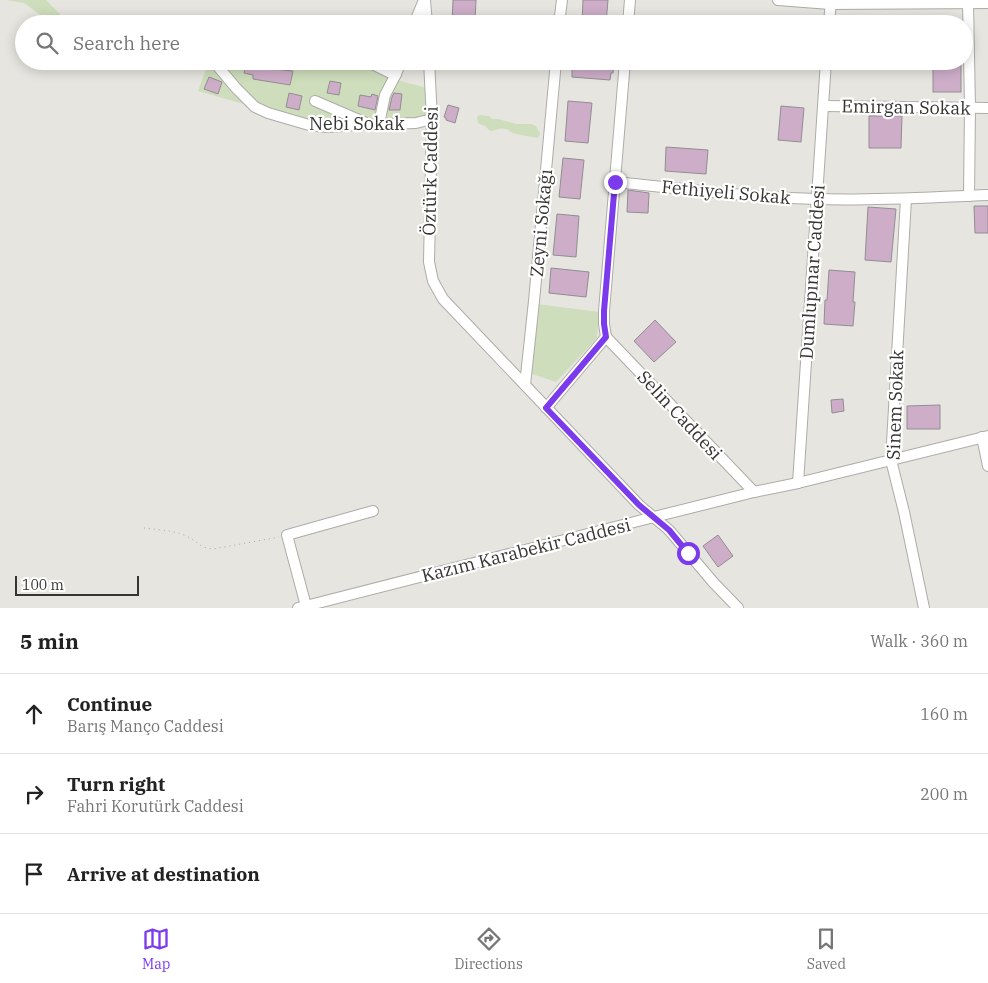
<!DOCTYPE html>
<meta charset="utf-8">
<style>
body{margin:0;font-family:"IBM Plex Serif",serif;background:#f2f2f2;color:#222}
.scale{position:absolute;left:15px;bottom:12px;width:124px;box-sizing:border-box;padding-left:5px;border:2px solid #363534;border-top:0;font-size:14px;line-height:18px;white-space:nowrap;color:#363534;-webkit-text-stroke:4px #fff;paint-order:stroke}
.stop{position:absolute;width:15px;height:15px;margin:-11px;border:4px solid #7c3aed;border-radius:50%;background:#fff}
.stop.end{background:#7c3aed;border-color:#fff;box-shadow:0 1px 5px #0008}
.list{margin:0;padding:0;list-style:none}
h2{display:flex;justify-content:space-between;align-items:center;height:65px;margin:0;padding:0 20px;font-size:21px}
h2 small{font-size:16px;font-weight:400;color:#767676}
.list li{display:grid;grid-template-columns:32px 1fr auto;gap:15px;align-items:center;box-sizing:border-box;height:80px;padding:0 20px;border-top:1px solid #e0e0e0}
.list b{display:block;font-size:19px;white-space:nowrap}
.list p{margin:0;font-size:16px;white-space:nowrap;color:#767676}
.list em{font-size:16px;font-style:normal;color:#767676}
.icon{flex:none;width:28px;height:28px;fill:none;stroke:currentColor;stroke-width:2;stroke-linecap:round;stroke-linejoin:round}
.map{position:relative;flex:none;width:988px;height:608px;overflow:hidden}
.search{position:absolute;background:#fff;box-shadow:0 2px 12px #0003;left:15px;right:15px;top:15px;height:55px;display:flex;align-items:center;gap:12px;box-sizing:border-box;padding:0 18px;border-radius:28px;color:#767676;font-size:19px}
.sheet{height:305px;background:#fff}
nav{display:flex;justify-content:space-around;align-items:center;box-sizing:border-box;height:70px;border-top:1px solid #e0e0e0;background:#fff;font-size:14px;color:#767676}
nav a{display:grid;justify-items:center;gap:2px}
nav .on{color:#7c3aed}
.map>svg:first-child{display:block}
</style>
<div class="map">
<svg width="988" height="608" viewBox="0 0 988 608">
<rect width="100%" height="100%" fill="#e6e5e0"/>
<g fill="#cedebc">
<path d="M7,0H46L70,24H53L24,3Z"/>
<path d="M203,61H357L370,68L387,73L389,78L427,88L425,115L420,119L324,122L297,119L198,91L208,64Z"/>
<path d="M480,115L489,116L492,119H498L516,124H531L536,126L540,134L538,138C533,137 519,135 513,133C511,133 509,130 506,129C500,127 495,131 490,131L485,126L478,123L477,117Z"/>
<path d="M537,304L599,312L597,338L556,382L532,374Z"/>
</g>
<g fill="#ceadc9" stroke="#918e91">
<path d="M453,0H476L475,22H452Z"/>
<path d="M583,0H608L606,24H582Z"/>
<path d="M246,61H255L254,67L293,71L290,85L253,79V75L244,73Z"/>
<path d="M572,61H612L614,62L613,73H611L610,80L572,77Z"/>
<rect x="933" y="61" width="28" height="31"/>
<path d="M209,77L222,82L218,94L204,89Z"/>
<path d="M330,81L341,83L339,95L327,93Z"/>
<path d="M289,93L302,96L299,110L286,107Z"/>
<path d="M394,93L402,94L400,110H389L392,97Z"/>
<path d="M372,94L378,96L375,110L358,106L360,95L371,97Z"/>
<path d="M568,101L592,103L588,143L565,141Z"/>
<path d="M448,105L459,108L455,123L446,120V118L444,117Z"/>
<path d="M781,106L804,108L801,142L778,140Z"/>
<path d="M869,116H902L901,148H869Z"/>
<path d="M666,147L708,150L706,174L665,171Z"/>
<path d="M563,158L584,160L580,199L559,197Z"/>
<path d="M628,190L649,193L648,213L627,212Z"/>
<path d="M974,206H988V233H975Z"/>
<path d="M868,207L896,209L891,262L865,260Z"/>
<path d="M557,214L579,216L576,257L553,255Z"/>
<path d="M551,268L589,272L586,297L549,293Z"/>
<path d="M829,270L855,272L853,302H855L853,326L824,324L825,300H827Z"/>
<path d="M655,320L676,342L654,362L634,341Z"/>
<path d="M843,399L844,411L832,413L831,400Z"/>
<path d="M940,405V429H907V406Z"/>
<path d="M718,535L733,556L718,567L703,546Z"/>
</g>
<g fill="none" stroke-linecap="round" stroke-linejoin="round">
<defs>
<g id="minor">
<path d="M425,0L427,24"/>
<path d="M778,0L830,4L988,3"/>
<path d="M968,3L970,107L969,196"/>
<path d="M414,24L424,0"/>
<path d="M559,24L562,0"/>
<path d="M628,24L630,0"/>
<path d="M829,24L831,0"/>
<path d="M366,61L393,74H396L401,61"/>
<path d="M429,61L432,119L429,262L433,281L443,299L639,505L669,530L713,582L738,608"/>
<path d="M215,63L236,88L255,107L268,113L309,125L327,127L356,125L416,123L432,119"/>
<path d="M315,101L364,122"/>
<path d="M823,106L988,108"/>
<path d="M379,124L385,95L396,74"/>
<path d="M615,182C682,189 749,197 816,199C874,201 931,197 988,195"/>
<path d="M906,199L891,460L904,512L924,608"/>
<path d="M606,337L754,492"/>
<path d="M525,385L534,301L556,61"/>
<path d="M546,408L606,337L604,324V311L625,61"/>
<path d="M982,437L988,466"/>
<path d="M798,483L826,61"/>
<path d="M306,606L287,535L373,511"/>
<path d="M298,608L654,517L754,492L798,483L988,436"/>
</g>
</defs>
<use href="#minor" stroke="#adaca8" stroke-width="12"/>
<path stroke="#a7a6a3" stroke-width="1" stroke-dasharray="1 4" stroke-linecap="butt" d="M144,528C158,530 175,530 188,537C198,542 200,548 213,549L279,537"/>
<use href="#minor" stroke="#fff" stroke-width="10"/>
</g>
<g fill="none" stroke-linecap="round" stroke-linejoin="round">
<path stroke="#7c3aed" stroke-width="6" d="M615,182L604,311V324L606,337L546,408L639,505L669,530L688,553"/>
</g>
<g text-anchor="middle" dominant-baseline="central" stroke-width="4.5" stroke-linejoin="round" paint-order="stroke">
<g font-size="18" fill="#363534" stroke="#fff">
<text transform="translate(906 107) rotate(1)">Emirgan Sokak</text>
<text x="357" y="123">Nebi Sokak</text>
<text transform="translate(430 171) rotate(-89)">Öztürk Caddesi</text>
<text transform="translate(726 192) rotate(5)">Fethiyeli Sokak</text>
<text transform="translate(541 223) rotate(-85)">Zeyni Sokağı</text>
<text transform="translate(812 272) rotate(-86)">Dumlupınar Caddesi</text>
<text transform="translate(895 405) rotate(-88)">Sinem Sokak</text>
<text transform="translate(680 415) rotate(47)">Selin Caddesi</text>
<text transform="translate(526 550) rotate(-14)">Kazım Karabekir Caddesi</text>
</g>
</g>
</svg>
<div class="scale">100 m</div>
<div class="stop" style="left:688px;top:553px"></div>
<div class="stop end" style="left:615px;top:182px"></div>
<div class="search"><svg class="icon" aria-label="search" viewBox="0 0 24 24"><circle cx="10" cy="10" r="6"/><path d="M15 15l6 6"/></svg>Search here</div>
</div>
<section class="sheet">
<h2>5 min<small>Walk · 360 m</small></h2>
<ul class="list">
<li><svg class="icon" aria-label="ahead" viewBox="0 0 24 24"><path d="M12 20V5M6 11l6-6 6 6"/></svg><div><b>Continue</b><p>Barış Manço Caddesi</p></div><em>160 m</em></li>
<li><svg class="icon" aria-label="right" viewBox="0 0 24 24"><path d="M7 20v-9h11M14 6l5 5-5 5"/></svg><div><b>Turn right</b><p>Fahri Korutürk Caddesi</p></div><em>200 m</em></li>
<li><svg class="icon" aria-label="arrive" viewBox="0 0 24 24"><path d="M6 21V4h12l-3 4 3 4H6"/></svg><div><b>Arrive at destination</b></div></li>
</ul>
</section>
<nav>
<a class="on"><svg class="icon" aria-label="map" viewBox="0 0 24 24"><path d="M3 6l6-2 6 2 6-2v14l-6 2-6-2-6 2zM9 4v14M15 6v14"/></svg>Map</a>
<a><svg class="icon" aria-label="directions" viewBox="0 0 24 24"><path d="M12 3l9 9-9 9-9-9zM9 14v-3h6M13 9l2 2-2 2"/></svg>Directions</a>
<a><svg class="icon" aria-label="saved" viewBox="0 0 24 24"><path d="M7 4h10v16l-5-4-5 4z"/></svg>Saved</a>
</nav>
